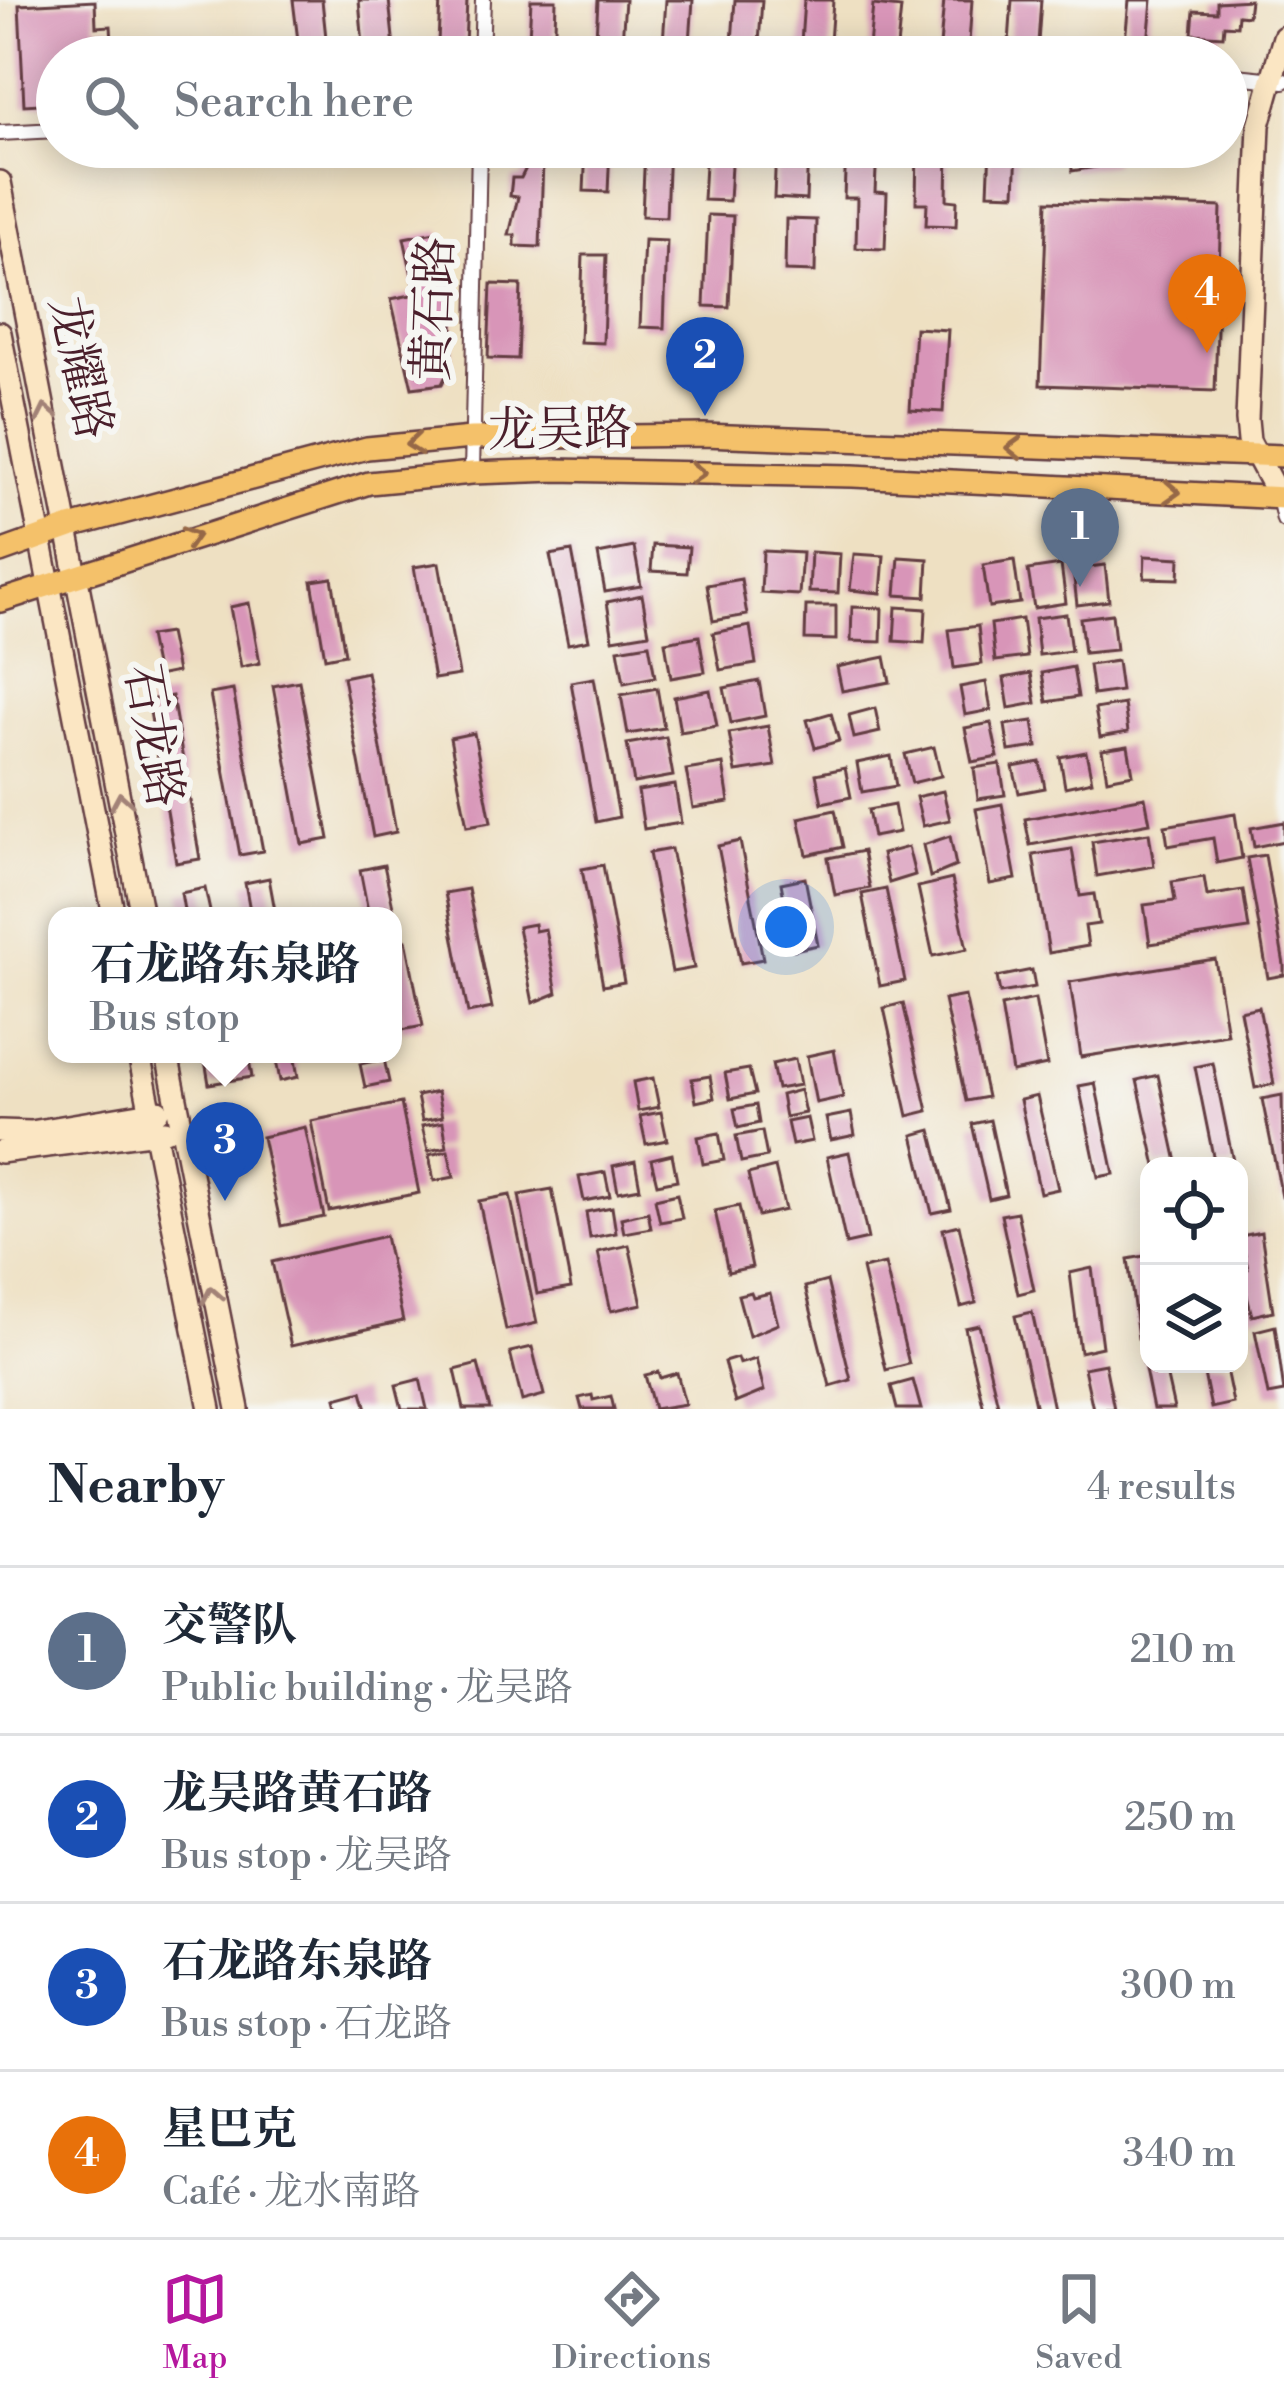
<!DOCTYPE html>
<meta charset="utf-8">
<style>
body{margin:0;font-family:"Libre Bodoni","Noto Serif SC",serif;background:#f6f6f7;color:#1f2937}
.controls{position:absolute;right:36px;bottom:36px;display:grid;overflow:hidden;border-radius:24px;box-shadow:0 6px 30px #0003}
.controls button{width:108px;height:108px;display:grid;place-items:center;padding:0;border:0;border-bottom:3px solid #e0e1e3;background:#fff;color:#1f2937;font:60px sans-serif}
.you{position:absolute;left:786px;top:927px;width:42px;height:42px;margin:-30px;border:9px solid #fff;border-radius:50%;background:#1a73e8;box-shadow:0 0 0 18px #1a73e833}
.badge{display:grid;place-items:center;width:78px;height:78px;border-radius:50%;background:#b5179e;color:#fff;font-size:39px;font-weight:700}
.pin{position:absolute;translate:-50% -99px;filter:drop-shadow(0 3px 6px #0008)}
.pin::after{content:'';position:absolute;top:63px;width:42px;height:36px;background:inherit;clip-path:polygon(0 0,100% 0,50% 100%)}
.popup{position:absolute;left:48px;top:907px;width:354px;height:156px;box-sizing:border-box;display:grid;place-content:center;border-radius:24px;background:#fff;filter:drop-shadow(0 3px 9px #0005);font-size:39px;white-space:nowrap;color:#747a83}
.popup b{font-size:45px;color:#1f2937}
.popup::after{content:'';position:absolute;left:50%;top:100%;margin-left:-24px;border:24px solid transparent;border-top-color:#fff}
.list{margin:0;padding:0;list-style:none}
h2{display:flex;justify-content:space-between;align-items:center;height:156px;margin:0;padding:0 48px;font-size:51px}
h2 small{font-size:39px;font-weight:400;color:#747a83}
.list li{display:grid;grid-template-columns:78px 1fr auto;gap:36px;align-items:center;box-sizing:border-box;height:168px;padding:0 48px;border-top:3px solid #e0e1e3}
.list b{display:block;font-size:45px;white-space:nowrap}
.list p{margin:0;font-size:39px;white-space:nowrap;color:#747a83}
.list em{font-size:39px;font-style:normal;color:#747a83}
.icon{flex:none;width:66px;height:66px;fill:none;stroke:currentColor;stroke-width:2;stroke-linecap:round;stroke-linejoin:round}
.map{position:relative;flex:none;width:1284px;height:1409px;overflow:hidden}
.search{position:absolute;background:#fff;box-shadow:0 6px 30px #0003;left:36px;right:36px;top:36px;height:132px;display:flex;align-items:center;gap:30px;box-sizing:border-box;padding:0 42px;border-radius:66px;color:#747a83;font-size:45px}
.sheet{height:828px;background:#fff}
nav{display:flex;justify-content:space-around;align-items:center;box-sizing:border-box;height:168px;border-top:3px solid #e0e1e3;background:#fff;font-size:33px;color:#747a83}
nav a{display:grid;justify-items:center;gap:6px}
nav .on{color:#b5179e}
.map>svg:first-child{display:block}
</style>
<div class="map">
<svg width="1284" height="1409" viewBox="0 0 1284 1409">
<rect width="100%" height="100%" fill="#f6f6f2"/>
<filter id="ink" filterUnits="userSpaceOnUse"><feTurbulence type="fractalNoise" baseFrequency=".00833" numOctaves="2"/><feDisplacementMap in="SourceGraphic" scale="24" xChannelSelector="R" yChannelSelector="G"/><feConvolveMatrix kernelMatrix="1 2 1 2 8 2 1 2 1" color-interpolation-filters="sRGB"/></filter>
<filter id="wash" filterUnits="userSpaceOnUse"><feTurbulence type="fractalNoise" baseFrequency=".004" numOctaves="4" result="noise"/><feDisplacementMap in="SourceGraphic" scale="48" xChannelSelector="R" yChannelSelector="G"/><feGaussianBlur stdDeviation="2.7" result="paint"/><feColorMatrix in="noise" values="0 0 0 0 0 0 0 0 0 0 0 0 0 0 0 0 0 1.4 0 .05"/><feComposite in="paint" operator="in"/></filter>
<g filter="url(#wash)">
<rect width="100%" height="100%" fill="#eee0c2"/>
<g id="blocks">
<g fill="#d895b8">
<path d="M293,0H322L328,57H300Z"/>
<path d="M359,0H389L395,57H364Z"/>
<path d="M440,0H467L465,44L438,43Z"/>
<path d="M531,0H556L554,57H528Z"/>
<path d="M598,0H625L621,57H595Z"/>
<path d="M666,0H693L689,57H662Z"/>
<path d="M735,0H762L758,57H731Z"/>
<path d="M804,0H833L829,57H800Z"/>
<path d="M944,0H972L968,57H939Z"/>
<path d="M1012,0H1041L1037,57H1008Z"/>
<path d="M1129,0H1152L1148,44L1125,42Z"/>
<path d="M1250,0L1248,16L1238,15L1237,26L1224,25L1223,36L1192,34L1194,11L1217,12V2Z"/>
<path d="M95,1L96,27L111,26L113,57H57V103L24,105L19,5Z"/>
<path d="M873,5L901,8L896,57H868Z"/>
<path d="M586,147H610L608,192L584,191Z"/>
<path d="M645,147H669L666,217L642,216Z"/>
<path d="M706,147H732L729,201L703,200Z"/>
<path d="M776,147H808L806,200L774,198Z"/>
<path d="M846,147H877L875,192L887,193L885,249L856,248L857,198H844Z"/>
<path d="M917,147H948L947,200L957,201L956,226L926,225L927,203H916Z"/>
<path d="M990,147H1017L1015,194L988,193Z"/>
<path d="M1071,147H1114V164L1072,171Z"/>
<path d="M530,160H543L540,247L515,246V235H509L518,197L510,196L512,178H521Z"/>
<path d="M1047,201L1221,207L1215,391L1040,385Z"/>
<path d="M708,215L733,216L729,307L704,306Z"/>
<path d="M786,219L816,220L815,272L785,271Z"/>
<path d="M440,231L455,292L451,365L442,384L412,388L391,299L416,294L404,238Z"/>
<path d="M644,240L667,241L664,328L640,327Z"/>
<path d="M583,255H606L603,343L580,342Z"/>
<path d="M491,284L521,285L518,359L488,358Z"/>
<path d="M915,328L948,330L943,412L910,410Z"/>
<path d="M653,545L689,547L687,573L651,571Z"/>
<path d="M634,547L641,586L605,592L598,554Z"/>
<path d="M572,551L589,640L568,644L550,555Z"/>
<path d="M763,551L802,553L799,595L761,593Z"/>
<path d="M811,552L840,554L838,593L809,592Z"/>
<path d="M854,554L884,556L881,593L850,590Z"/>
<path d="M1145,556L1180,558L1179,579L1144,578Z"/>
<path d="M899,557L928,559L926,597L896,595Z"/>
<path d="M1014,560L1020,603L989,607L983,565Z"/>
<path d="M439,563L459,675L434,679L414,567Z"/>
<path d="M1061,565L1066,603L1034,608L1028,570Z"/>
<path d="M1105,565L1109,601L1077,605L1073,569Z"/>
<path d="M332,578L345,654L325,658L312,581Z"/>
<path d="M741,579L747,615L713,621L707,585Z"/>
<path d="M642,595L649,633L613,639L607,602Z"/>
<path d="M249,603L260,663L241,667L230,607Z"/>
<path d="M806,606H836V640L805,639Z"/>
<path d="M852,607L882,608L881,642L851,641Z"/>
<path d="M896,607L926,609L924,643L894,641Z"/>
<path d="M1066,614L1071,651L1039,655L1035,618Z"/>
<path d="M1112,614L1116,650L1084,653L1080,618Z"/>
<path d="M1022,619L1027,657L995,661L991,624Z"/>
<path d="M750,626L756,664L720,670L713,633Z"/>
<path d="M978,626L982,664L954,668L949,630Z"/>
<path d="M169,633L177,672L157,676L149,636Z"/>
<path d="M699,636L705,672L671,678L665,642Z"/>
<path d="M649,644L655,677L624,683L618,649Z"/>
<path d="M885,657L890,682L842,691L837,667Z"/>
<path d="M1117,661L1121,691L1093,695L1089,665Z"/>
<path d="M1073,667L1078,697L1047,702L1042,673Z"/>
<path d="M367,672L396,832L373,837L343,677Z"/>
<path d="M1031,673L1036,703L1009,708L1004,678Z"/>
<path d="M594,678L619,817L596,822L571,682Z"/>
<path d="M299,681L329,839L302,844L273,686Z"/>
<path d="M759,681L765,716L731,723L724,688Z"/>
<path d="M986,682L991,710L965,715L960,687Z"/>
<path d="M657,688L664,728L628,734L621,695Z"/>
<path d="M233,690L263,851L240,855L210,694Z"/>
<path d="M710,690L717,726L680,732L674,697Z"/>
<path d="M172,696L200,859L176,863L148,700Z"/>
<path d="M1124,704L1128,732L1100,737L1095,709Z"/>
<path d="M875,708L880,732L854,738L849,715Z"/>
<path d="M831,713L839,741L815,748L807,720Z"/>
<path d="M1033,721L1037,747L1009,751L1005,725Z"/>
<path d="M991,723L998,757L972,762L965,728Z"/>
<path d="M768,726L775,766L736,772L729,733Z"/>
<path d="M474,733L491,822L467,826L450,738Z"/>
<path d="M666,737L673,776L634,783L627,744Z"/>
<path d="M1128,746L1133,774L1107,779L1102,750Z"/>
<path d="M934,747L941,776L912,783L905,754Z"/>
<path d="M1086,752L1092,781L1065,787L1060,757Z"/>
<path d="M891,756L896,786L862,792L857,763Z"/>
<path d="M1040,762L1045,788L1019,793L1013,767Z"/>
<path d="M723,764L729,802L693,808L686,770Z"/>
<path d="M1000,764L1005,795L978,799L974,768Z"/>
<path d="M845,768L851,797L822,803L816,774Z"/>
<path d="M675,785L681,823L644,829L638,791Z"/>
<path d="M943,791L950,820L923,826L916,797Z"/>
<path d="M1145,797L1150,823L1030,845L1025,819Z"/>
<path d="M1002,804L1016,879L990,884L976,809Z"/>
<path d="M894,805L899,832L873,837L868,810Z"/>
<path d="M835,810L843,847L807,855L799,818Z"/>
<path d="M1235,814L1242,858L1217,863L1213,838L1168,846L1165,826Z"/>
<path d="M1284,822V841L1254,847L1251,828Z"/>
<path d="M1149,833L1154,866L1097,876L1092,842Z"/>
<path d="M950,836L956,866L930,877L923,845Z"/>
<path d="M740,841L763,959L741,963L718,846Z"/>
<path d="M908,847L915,875L889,883L882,854Z"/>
<path d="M671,849L694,968L672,972L649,853Z"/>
<path d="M1072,849L1080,896L1094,894L1099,924L1085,926L1088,946L1049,953L1033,855Z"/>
<path d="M863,851L870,888L835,895L828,858Z"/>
<path d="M1265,855L1284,965V975L1268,978L1247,858Z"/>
<path d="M384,865L395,916H369L360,870Z"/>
<path d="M603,865L624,982L603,986L582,869Z"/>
<path d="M1204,877L1207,896L1243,890L1249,929L1150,944L1144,905L1175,901L1172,882Z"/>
<path d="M269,878L276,916H251L245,883Z"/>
<path d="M805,878L818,945L794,950L781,883Z"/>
<path d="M952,879L967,949L933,956L918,887Z"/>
<path d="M205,888L211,916H185L181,893Z"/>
<path d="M468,889L492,1008L468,1013L445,893Z"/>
<path d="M886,889L905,981L880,986L862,894Z"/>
<path d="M534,924L535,931L545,929L557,993L533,1003L518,927Z"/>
<path d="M406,940L423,1026L402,1030L393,943Z"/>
<path d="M1215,959L1227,1034L1081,1057L1070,982Z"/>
<path d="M1032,970L1035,987L1000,993L997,977Z"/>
<path d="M965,996L987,1097L966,1101L944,1000Z"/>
<path d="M1035,999L1047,1065L1012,1072L1001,1006Z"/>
<path d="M903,1003L928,1111L908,1116L884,1008Z"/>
<path d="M1259,1007L1274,1084L1255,1088L1240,1011Z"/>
<path d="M834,1050L843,1097L816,1103L807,1056Z"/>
<path d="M204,1054H248L252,1077L209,1084Z"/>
<path d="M275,1054H294L298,1077L280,1081Z"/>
<path d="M384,1059L389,1082L365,1087L360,1064Z"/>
<path d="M795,1059L800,1085L777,1089L772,1064Z"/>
<path d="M1213,1063L1234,1166H1215L1195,1067Z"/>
<path d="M749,1069L755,1094L730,1099L725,1073Z"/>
<path d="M1158,1075L1177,1162L1156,1166L1137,1080Z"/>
<path d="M710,1076L714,1098L696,1102L692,1079Z"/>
<path d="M653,1078L659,1107L638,1111L633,1082Z"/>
<path d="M1095,1083L1114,1174L1098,1177L1079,1086Z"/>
<path d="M800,1090L805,1113L785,1117L781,1095Z"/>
<path d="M437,1092L442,1117L422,1121L417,1096Z"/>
<path d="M1282,1095L1284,1197H1282L1262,1099Z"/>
<path d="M1037,1096L1058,1189L1040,1193L1020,1100Z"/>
<path d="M401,1103L419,1193L329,1211L311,1121Z"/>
<path d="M756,1105L759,1123L738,1128L734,1109Z"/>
<path d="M661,1112L667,1140L646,1144L640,1116Z"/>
<path d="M851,1113L855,1135L831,1140L826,1118Z"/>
<path d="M807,1118L812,1141L792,1145L787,1122Z"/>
<path d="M990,1120L1006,1195L989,1199L972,1124Z"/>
<path d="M443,1122L447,1147L428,1151L422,1126Z"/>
<path d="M305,1127L324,1217L281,1226L262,1137Z"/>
<path d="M931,1130L951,1209L932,1213L913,1135Z"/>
<path d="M762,1131L767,1157L741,1162L736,1136Z"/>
<path d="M719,1133L724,1160L703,1164L698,1137Z"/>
<path d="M448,1151L454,1177L434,1181L429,1155Z"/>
<path d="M849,1152L868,1239L846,1244L827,1157Z"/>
<path d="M672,1154L677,1180L657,1184L651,1159Z"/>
<path d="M635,1161L640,1188L618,1192L613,1166Z"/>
<path d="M775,1167L785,1210L758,1216L748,1174Z"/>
<path d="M605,1172L610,1196L584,1201L579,1177Z"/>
<path d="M552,1189L571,1288L537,1294L519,1195Z"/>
<path d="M677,1194L682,1218L660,1222L655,1199Z"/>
<path d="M510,1195L537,1323L506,1330L479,1201Z"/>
<path d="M739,1206L752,1267L728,1272L715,1211Z"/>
<path d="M612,1207L616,1233L590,1238L586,1212Z"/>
<path d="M648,1212L651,1228L624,1233L621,1218Z"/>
<path d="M1017,1212L1034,1290L1018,1294L1001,1215Z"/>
<path d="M959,1225L976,1303L961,1307L943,1229Z"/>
<path d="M1261,1232L1273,1311L1252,1316L1241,1271L1248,1269L1241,1236Z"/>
<path d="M385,1236L403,1321L291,1346L272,1262Z"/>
<path d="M629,1245L642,1304L611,1311L598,1252Z"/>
<path d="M1149,1255V1336L1138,1338L1128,1259Z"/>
<path d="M885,1264L909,1364L886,1370L862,1269Z"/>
<path d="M1092,1268L1102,1347L1080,1352L1070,1273Z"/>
<path d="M827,1281L851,1380L830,1386L805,1287Z"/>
<path d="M751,1292L753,1297L770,1293L778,1324L749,1336L738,1295Z"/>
<path d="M1032,1312L1053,1409H1036L1015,1316Z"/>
<path d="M979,1325L999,1409H984L965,1328Z"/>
<path d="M1275,1326L1284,1392L1268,1395L1255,1331Z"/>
<path d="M532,1347L544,1395L522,1401L510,1352Z"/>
<path d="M1149,1354V1364H1164L1174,1409H1153L1142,1355Z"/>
<path d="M737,1358L739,1364L756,1359L764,1391L735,1403L724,1362Z"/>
<path d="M478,1364L490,1409H464L455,1370Z"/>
<path d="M1105,1364L1114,1409H1093L1084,1368Z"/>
<path d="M1202,1364H1225L1233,1403L1211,1408Z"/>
<path d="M658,1372L660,1378L677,1373L685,1404L654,1409L645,1375Z"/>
<path d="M420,1379L427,1409H402L396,1385Z"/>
<path d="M913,1380L921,1409H897L891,1386Z"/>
<path d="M362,1391L367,1409H339L336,1398Z"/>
<path d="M592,1395L593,1400L611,1396L614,1409H582L579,1398Z"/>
</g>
</g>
</g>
<g filter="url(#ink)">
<use href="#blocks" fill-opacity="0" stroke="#633c42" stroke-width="3"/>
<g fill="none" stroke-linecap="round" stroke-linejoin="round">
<defs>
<g id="street">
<path d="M481,57L483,0"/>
<path d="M1227,75L1284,81"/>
<path d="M0,133L57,130"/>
<path d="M472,473L479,147"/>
<path d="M1279,497L1284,520"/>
</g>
<g id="secondary">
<path d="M0,182L142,916"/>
<path d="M0,333L114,916"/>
<path d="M1279,497L1249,441L1247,420L1259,125L1284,37"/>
<path d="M139,1054L210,1409"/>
<path d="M167,1054L238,1409"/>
<path d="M0,1131L31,1132L158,1111"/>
<path d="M0,1152L165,1131"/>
</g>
<g id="primary">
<path d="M0,552L70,527L367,448L471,438L704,435L1284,456"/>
<path d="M0,601L369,483L472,473L557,470L853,476L1284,498"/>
</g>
</defs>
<use href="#street" stroke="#633c42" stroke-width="18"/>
<use href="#secondary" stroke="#633c42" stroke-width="26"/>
<use href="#primary" stroke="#633c42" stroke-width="26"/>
<use href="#street" stroke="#fff" stroke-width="14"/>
<use href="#secondary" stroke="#fbe6c3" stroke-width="21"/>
<use href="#primary" stroke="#f4c16a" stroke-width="21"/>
</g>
<defs><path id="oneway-chevron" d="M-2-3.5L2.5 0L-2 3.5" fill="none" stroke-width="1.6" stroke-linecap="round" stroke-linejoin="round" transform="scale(3)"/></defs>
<g stroke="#a28277">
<use href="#oneway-chevron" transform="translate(46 413) rotate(-102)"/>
<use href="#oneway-chevron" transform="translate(121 801) rotate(-100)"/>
<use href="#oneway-chevron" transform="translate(212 1295) rotate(-101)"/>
</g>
<g stroke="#966847">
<use href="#oneway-chevron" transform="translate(414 444) rotate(174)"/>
<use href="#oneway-chevron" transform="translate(1014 448) rotate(-178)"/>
<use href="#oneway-chevron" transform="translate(698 473) rotate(1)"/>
<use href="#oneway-chevron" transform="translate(1172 492) rotate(3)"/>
<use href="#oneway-chevron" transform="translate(191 537) rotate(-17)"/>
</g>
</g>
<g text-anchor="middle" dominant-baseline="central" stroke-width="12" stroke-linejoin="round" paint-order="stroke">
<g font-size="48" fill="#4a1f2b" stroke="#f6f6f2">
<text transform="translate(435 309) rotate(-88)">黄石路</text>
<text transform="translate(79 368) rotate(78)">龙耀路</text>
<text transform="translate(560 431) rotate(-1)">龙吴路</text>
<text transform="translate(152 736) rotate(80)">石龙路</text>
</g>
</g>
</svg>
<div class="controls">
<button><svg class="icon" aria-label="locate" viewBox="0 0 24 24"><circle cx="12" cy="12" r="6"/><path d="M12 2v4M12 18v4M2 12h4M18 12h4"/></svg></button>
<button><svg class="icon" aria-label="layers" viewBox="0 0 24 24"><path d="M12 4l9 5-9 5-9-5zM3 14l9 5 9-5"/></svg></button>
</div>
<div class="you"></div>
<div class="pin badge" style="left:1080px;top:587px;background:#5c6f8a">1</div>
<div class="pin badge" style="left:705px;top:416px;background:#1a4fb4">2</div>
<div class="pin badge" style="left:225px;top:1201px;background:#1a4fb4">3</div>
<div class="popup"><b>石龙路东泉路</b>Bus stop</div>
<div class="pin badge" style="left:1207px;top:353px;background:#e8710a">4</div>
<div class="search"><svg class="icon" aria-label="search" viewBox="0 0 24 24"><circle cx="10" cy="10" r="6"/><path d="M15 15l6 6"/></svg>Search here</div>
</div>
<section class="sheet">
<h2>Nearby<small>4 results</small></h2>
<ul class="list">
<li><span class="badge" style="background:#5c6f8a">1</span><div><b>交警队</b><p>Public building · 龙吴路</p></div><em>210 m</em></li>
<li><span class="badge" style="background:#1a4fb4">2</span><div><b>龙吴路黄石路</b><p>Bus stop · 龙吴路</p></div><em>250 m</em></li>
<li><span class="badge" style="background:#1a4fb4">3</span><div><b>石龙路东泉路</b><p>Bus stop · 石龙路</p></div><em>300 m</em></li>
<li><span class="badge" style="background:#e8710a">4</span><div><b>星巴克</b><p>Café · 龙水南路</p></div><em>340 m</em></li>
</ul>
</section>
<nav>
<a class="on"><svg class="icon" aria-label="map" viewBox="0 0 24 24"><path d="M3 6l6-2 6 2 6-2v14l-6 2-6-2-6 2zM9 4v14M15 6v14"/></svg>Map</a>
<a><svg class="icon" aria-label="directions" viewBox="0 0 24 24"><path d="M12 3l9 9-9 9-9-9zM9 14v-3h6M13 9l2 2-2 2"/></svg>Directions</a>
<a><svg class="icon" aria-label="saved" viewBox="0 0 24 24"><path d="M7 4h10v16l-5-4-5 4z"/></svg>Saved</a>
</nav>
